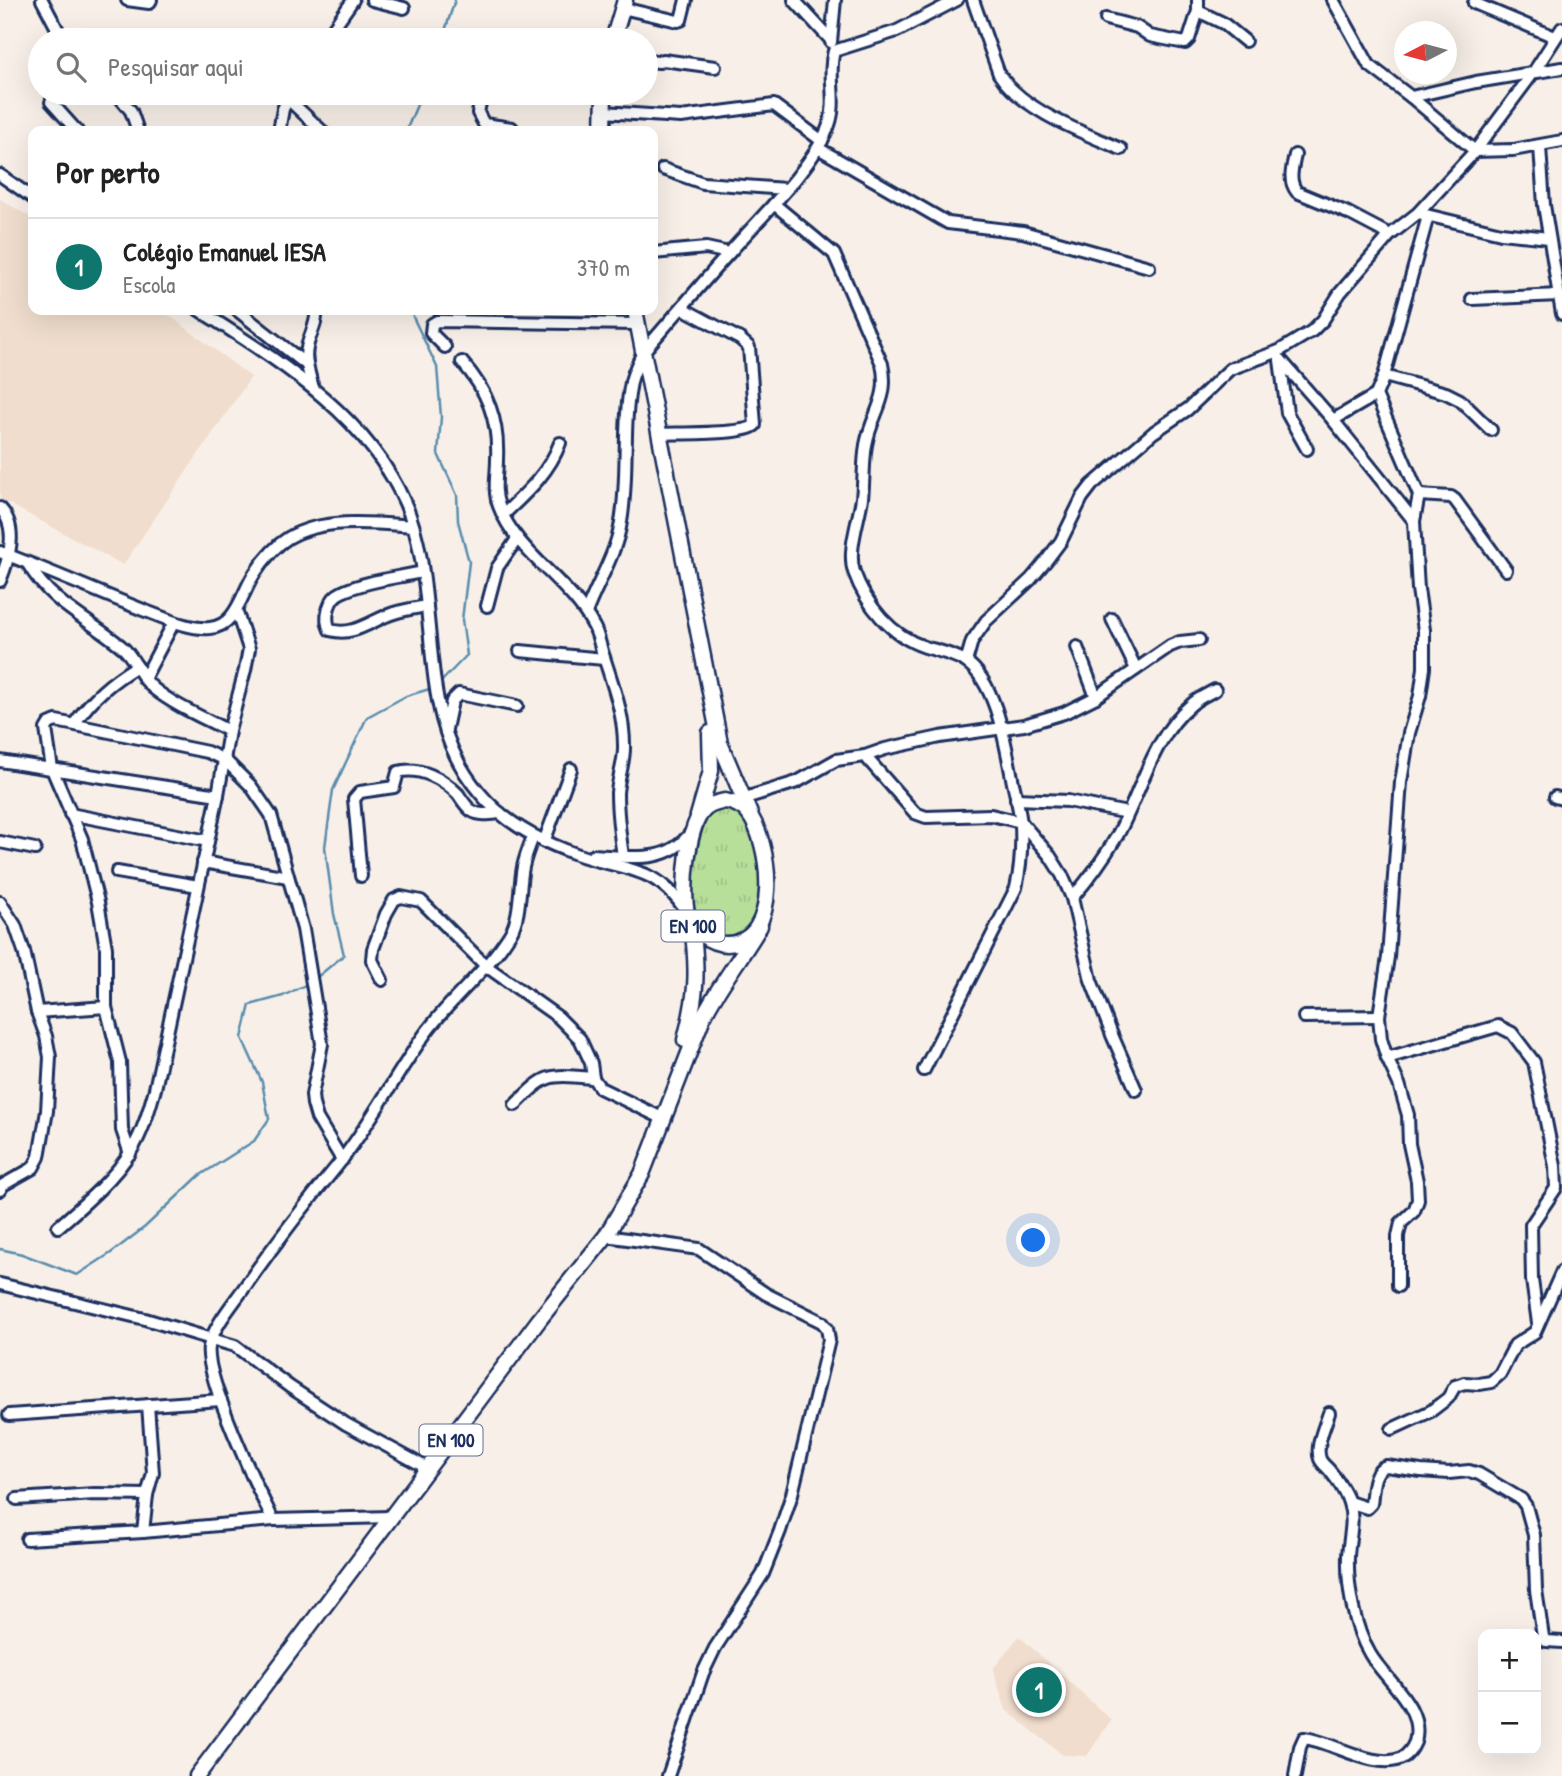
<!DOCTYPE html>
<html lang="pt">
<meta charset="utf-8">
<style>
body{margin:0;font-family:"Patrick Hand",sans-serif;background:#f6f6f6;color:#222}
.controls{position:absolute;right:21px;bottom:21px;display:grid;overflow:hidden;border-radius:14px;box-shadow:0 7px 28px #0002}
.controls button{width:63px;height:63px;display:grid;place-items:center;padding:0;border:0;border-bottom:2px solid #e0e0e0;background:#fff;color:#222;font:35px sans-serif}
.compass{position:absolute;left:1394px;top:21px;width:63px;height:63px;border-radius:50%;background:#fff;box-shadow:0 7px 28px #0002;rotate:264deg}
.you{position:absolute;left:1034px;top:1241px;width:24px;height:24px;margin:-18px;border:5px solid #fff;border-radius:50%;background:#1a73e8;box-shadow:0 0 0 10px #1a73e833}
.badge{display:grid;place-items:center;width:46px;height:46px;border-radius:50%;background:#0f766e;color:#fff;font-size:23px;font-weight:700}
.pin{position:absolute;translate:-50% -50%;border:4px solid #fff;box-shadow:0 2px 7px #0006}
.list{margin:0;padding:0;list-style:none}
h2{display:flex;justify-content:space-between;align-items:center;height:91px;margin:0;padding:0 28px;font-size:30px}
h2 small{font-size:23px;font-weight:400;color:#767676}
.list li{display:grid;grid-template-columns:46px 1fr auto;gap:21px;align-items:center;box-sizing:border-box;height:98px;padding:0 28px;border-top:2px solid #e0e0e0}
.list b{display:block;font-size:26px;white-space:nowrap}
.list p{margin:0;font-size:23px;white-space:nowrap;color:#767676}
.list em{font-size:23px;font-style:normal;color:#767676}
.icon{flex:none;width:38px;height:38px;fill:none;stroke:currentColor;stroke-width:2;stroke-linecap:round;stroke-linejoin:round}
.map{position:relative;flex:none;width:1562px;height:1776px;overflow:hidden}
.search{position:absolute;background:#fff;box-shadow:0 7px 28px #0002;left:28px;top:28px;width:630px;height:77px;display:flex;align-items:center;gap:18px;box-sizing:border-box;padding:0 24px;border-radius:38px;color:#767676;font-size:26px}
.panel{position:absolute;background:#fff;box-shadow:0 7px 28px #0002;left:28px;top:126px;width:630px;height:189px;border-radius:14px}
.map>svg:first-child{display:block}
</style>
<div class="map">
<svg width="1562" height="1776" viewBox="0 0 1562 1776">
<defs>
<pattern id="park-tufts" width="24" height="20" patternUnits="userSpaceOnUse" patternTransform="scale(1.75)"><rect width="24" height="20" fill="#b7df9a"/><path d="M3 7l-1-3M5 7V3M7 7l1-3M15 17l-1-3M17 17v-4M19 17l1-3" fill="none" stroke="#9dc087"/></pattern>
</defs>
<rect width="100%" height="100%" fill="#f8f0e8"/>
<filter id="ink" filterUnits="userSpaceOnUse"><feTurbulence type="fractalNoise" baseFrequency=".0143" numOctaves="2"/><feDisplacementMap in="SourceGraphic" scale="14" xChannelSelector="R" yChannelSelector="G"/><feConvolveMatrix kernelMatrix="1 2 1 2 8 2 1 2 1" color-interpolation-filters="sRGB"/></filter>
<g filter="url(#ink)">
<g fill="#f0ddcd">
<path d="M0,199L33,219V310H162L251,377L123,565L0,499Z"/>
<path d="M1019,1636L1111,1720L1087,1756L1063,1755L1006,1710L993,1669Z"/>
</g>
<path fill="url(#park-tufts)" stroke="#69877c" stroke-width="2" d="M727,807C732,810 737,811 741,815C764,840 778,936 728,937C684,938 691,885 696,857C699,844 700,826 708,816C713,810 720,809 727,807Z"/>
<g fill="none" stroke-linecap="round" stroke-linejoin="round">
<g stroke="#588cad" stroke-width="2.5">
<path d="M442,40L455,0"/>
<path d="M406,131L422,93"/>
<path d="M413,310V317L437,367L441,417L438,454L457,495L458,521L469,562L462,620L467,655L438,685"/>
<path d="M316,978L344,955L334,914L325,847L333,790L367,717L406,696L433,688"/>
<path d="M0,1249L22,1254L77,1275L111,1253L145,1227L199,1176L254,1141L269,1119L262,1082L242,1038L250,1005L283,996L307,984"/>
</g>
<defs>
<g id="minor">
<path d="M42,0L63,40"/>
<path d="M127,0L149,3L151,0"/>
<path d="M372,0L404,8"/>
<path d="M794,0L830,39"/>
<path d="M973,0L999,74C1023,111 1082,132 1121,149"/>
<path d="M1333,0L1369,65L1411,97L1476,82L1562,68"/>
<path d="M1474,3L1555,37"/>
<path d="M622,8L678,21L681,20L686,0"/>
<path d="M1198,11L1223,23L1245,41"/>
<path d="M1106,19L1137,27L1150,36L1185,43L1189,39L1198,11V0"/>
<path d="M325,40L353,0"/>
<path d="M831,42L835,0"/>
<path d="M646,61L659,62L663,60L715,67"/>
<path d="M116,93L131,111L138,131"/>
<path d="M482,93L478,113L484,124L512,128"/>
<path d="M1411,97L1475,151L1513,150L1562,141"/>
<path d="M288,99L322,131"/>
<path d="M51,102L77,131"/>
<path d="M603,112L681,117L774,105L822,141"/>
<path d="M279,131L283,109L290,95"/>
<path d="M1540,147L1544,205L1562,314"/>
<path d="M818,148L948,223L1023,232L1149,267"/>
<path d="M1295,155C1292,169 1288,181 1297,192L1348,213L1390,235"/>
<path d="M663,169L703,183L786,189"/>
<path d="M0,175L33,198"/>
<path d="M774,204L834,254L882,364C890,399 872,412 866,445C863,463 864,481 862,498C859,520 847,551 854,572C866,605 891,636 925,647C938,651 953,654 965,661C997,682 1006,748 1013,783C1016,796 1020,811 1021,825C1022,847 1021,867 1016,888L924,1070"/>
<path d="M1422,214L1501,233L1549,238"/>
<path d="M653,253L706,248L729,253"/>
<path d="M1472,299L1559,295"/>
<path d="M199,310C278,361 366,413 405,503C422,541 425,587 429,628C435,688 438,744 479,792C504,823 539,841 576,854C622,871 656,864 685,910"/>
<path d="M237,310L307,365"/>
<path d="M445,347L431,333L432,324L437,321L638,324"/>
<path d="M1280,359L1333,420L1414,521"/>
<path d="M1280,360L1287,413L1307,449"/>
<path d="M462,362C487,390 499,420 497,459C497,475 493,491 499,506C516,553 570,581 594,627C599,636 600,647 604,657C613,686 624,714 624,745C625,761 618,777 617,793C617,814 620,836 623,856"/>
<path d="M1384,376L1446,393L1460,400L1491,430"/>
<path d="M313,388C310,376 304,361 307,348C309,335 318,323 316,310"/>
<path d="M1333,420L1376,395"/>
<path d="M659,434C676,433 745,435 755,425L749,347L740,339L682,308"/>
<path d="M1419,495L1451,497L1455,500L1506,570"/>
<path d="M0,508C19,528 9,559 0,581"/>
<path d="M503,515C526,493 549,473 560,443"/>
<path d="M0,552C48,570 95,591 143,610C163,617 188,630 210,628C237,626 242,591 255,573C263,561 275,546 288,538C323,517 374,523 413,526"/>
<path d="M28,564C52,605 86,617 121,646C135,657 139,676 153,688C173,705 206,719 229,731"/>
<path d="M422,572C396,578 366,581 342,592C328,598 324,618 330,630C355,637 371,620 394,613C404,610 416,608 427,606"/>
<path d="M487,606L497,568L517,539"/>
<path d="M586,613C597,583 616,555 621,522C629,476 622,428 631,382C633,372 639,361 643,352C673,318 701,284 731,251C760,218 815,165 829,125C838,101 827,75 834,51L897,31L957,0"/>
<path d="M1112,619L1136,669"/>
<path d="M1077,647L1096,697"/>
<path d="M520,651L604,659"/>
<path d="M966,662L972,641L986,621L1031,579L1046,561L1061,541L1082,498L1092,485L1154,432L1188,409L1230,369L1279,351L1312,331L1323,320L1340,293L1390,235L1418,213L1475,151L1533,73L1562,28"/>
<path d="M144,679L174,622"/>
<path d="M75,723C92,698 111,682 137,666"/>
<path d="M446,729L452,701L459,694L517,706"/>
<path d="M865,756L915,813L926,817L991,815L1021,822L1050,856L1062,875L1072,898L1091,980L1112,1035L1136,1090"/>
<path d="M0,761L218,795"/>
<path d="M1555,797L1562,799"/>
<path d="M742,799L797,782L836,760L865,756L885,749L940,737L1024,725L1064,713L1096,697L1170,646L1180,642L1199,640"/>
<path d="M1016,799L1068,801L1127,813"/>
<path d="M70,814L208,841"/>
<path d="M0,842L35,849"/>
<path d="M544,842L571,769"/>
<path d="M594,855C630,857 668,865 691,832"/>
<path d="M203,862L288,877"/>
<path d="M117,872L198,886"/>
<path d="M361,876L354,799L360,792L394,787L398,772C420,766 443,779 458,794C462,800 466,807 472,811C480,816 491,814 500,813"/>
<path d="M1072,898C1089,879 1104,858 1117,836C1141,793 1152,737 1192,704C1198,698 1208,694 1215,690"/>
<path d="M0,902L15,925L24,951L37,1012L46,1036L50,1057L47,1111L39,1157L33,1168L3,1185L0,1190"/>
<path d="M382,980L372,960L373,949L386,914L394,900L401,897L421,901L486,966L558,1017L580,1039L591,1063L593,1078L600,1088L664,1119"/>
<path d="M37,1012L106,1007"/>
<path d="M1304,1017L1379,1016"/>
<path d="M1387,1058L1498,1026L1512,1033L1534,1062L1555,1166L1556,1188L1531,1225L1532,1280L1538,1323"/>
<path d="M515,1105C547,1073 547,1074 593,1078"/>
<path d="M130,1154L122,1130L120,1062L106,1007V948L98,902L82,839L52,769L46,729L49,724L56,721L207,752L225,760L251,786L271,815L303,929L322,1044L312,1095L313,1104L317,1118L342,1160"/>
<path d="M58,1227C82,1206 115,1178 131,1151C143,1132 149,1110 155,1089L218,795L229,731L245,670L249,649L236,610"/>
<path d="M606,1236L699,1249L766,1294L822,1322L827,1328L829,1340L792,1494L780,1531L763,1574L715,1648L703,1673L668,1776"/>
<path d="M0,1284L145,1319L235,1346L290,1387L346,1424L429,1469"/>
<path d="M1398,1286V1236L1401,1223L1414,1211L1418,1200L1417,1181L1409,1144L1408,1115L1399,1084L1387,1058L1381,1039L1379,1016L1388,957L1401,782L1409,733L1420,696L1424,668V630L1418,589L1414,521L1419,495L1376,395L1384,376L1428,216"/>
<path d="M9,1415L221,1400"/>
<path d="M1392,1429L1431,1411L1448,1398L1455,1386L1465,1383L1479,1384L1491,1382L1500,1374L1515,1345L1535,1332L1562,1271"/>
<path d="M17,1499L95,1494L147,1495"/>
<path d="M1349,1502L1367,1508L1371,1504C1373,1491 1372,1470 1386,1466L1421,1471L1449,1473L1469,1471L1479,1474L1521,1499L1526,1506L1534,1535L1536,1590L1543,1637L1546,1641L1562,1642"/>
<path d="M273,1520C258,1490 204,1376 209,1347C213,1327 232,1305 244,1288C273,1246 304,1206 337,1166C370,1125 394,1077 425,1034C450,999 487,971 510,934C521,917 519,887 523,867C525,857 529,847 533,837"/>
<path d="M143,1532L147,1495L153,1473L148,1405"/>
<path d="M27,1539L143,1532L273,1520L391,1517"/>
<path d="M1295,1776L1300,1747L1304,1738C1332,1741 1375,1771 1402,1758C1409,1754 1412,1749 1415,1742C1425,1707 1385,1680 1370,1654C1354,1627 1347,1587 1348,1556C1349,1538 1355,1521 1349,1503C1346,1492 1338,1481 1330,1471C1327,1467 1322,1464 1320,1459C1315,1446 1325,1426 1329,1413"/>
</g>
<g id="major">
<path d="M613,40L625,0"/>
<path d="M603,131L604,93"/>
<path d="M635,310L720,743L750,814"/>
<path d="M725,801C734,803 742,805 748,813C771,841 783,943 727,944C709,944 692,930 687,913C682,891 687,824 705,809C710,804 717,803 725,801Z"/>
<path d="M698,816L711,771L710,733"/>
<path d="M685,1040C697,994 698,972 692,925"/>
<path d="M197,1776L539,1320L606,1236L642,1174L703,1017C719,985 742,957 760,926"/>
</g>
</defs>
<use href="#minor" stroke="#1b2f5e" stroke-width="16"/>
<use href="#major" stroke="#1b2f5e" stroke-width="19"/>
<use href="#minor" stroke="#fff" stroke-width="10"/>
<use href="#major" stroke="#fff" stroke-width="14"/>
</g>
</g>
<g text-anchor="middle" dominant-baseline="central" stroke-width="7" stroke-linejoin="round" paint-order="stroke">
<g fill="#fff" stroke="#5f6d8e" stroke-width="2">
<rect x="661.5" y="910.5" width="63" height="31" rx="5"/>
<rect x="419.5" y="1424.5" width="63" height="31" rx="5"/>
</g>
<g font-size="19" font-weight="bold" fill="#1b2f5e">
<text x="693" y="926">EN 100</text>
<text x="451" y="1440">EN 100</text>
</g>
</g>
</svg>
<div class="controls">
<button>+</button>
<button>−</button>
</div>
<svg class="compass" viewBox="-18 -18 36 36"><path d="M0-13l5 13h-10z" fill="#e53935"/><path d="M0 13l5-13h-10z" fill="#767676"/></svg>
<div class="you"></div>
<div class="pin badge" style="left:1039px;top:1690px">1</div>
<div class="search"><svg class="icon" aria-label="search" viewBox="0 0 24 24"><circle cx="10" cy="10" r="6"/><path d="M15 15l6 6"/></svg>Pesquisar aqui</div>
<section class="panel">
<h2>Por perto<small></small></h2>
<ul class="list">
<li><span class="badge">1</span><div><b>Colégio Emanuel IESA</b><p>Escola</p></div><em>370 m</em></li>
</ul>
</section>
</div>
